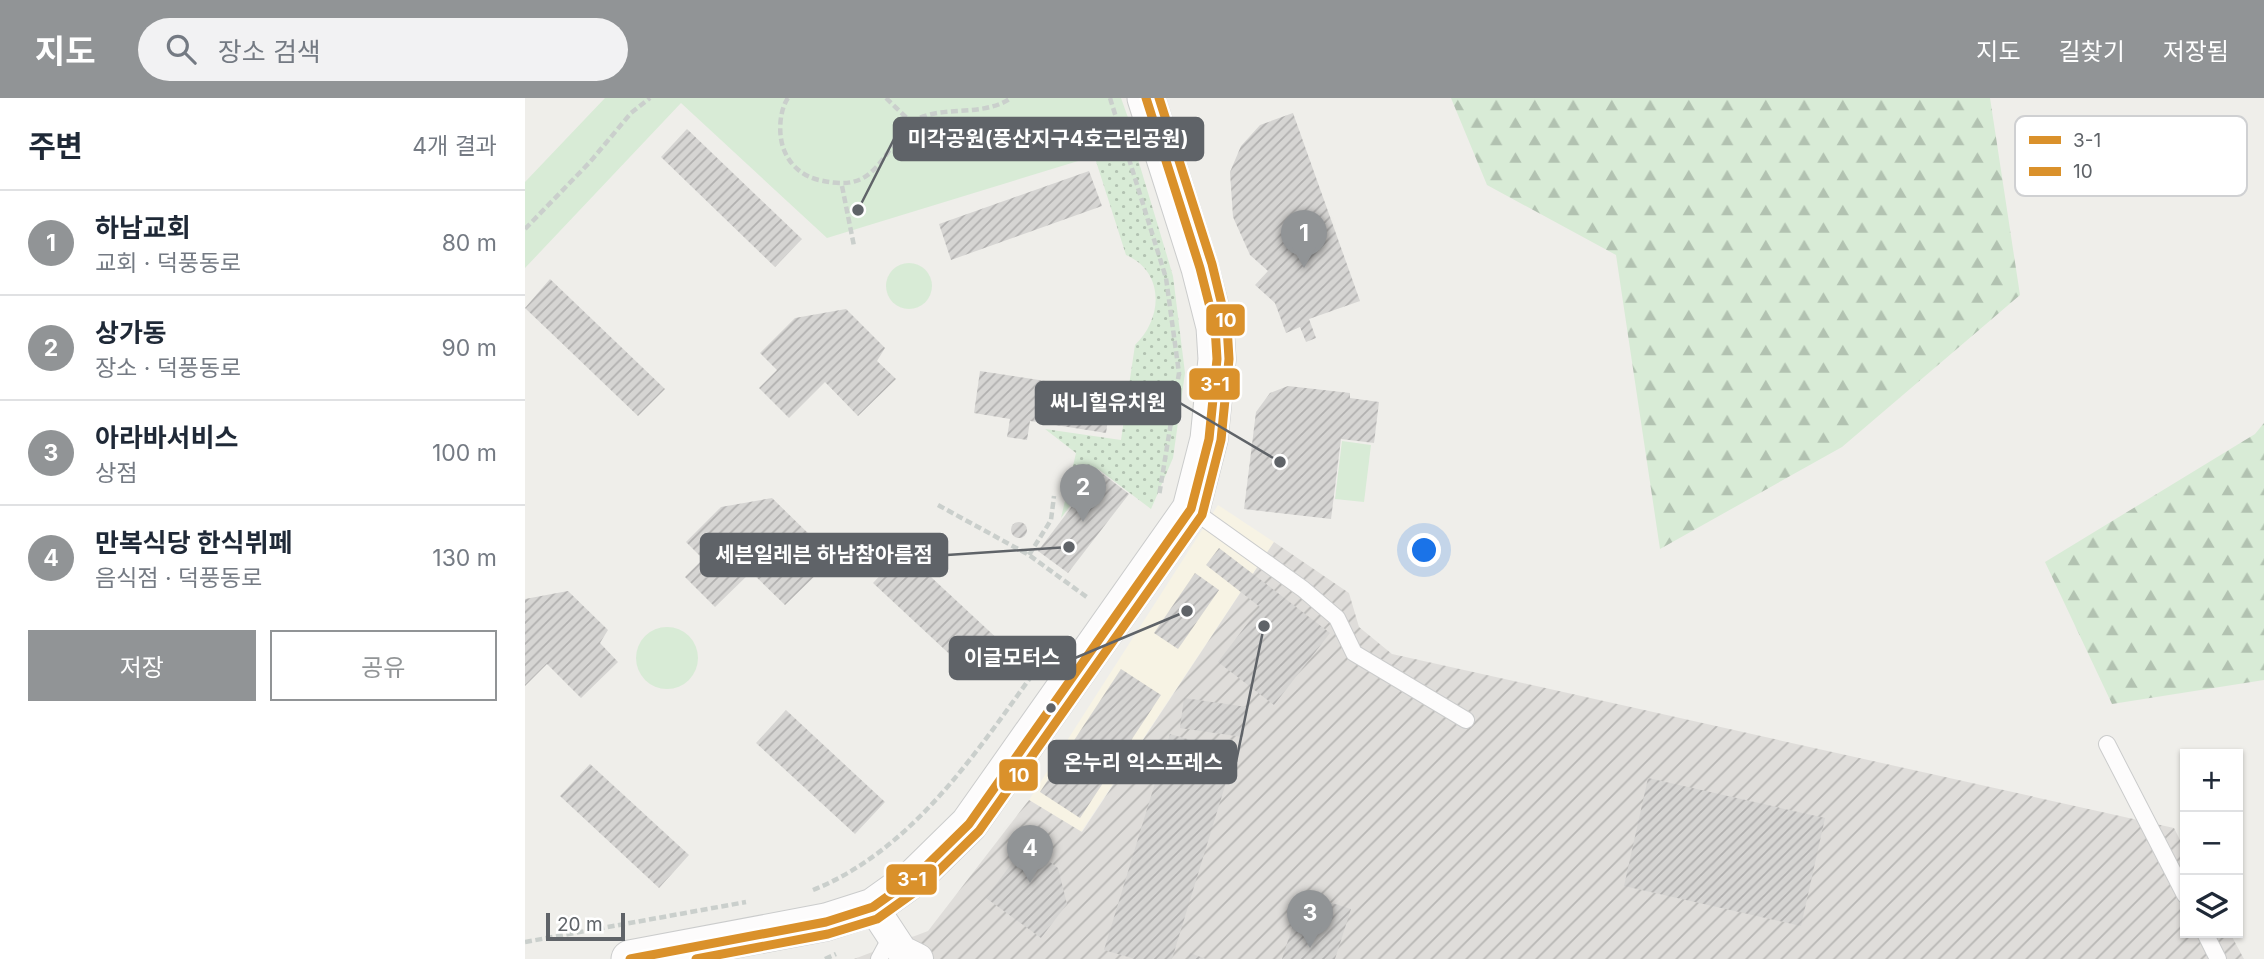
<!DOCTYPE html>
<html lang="ko">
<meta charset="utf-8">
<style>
body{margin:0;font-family:Inter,"Noto Sans KR",sans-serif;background:#f2f2f3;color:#1f2937}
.controls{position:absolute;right:21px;bottom:21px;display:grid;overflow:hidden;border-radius:0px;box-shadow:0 2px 5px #0004}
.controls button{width:63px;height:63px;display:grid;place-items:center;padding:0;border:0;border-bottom:2px solid #e0e1e3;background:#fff;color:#1f2937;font:35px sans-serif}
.scale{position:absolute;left:21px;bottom:18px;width:79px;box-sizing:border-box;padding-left:7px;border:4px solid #5f6368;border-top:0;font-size:19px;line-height:24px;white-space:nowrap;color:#5f6368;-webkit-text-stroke:5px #fff;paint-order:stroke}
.you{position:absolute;left:900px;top:453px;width:24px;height:24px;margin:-18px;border:5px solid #fff;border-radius:50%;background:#1a73e8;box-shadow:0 0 0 10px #1a73e833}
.badge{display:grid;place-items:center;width:46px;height:46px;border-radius:50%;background:#919496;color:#fff;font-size:23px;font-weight:700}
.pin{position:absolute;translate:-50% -58px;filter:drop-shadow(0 2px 4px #0008)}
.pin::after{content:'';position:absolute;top:37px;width:24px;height:21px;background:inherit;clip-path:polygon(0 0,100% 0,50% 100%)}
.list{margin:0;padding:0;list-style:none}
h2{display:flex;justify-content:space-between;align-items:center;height:91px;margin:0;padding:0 28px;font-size:30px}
h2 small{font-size:23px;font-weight:400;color:#747a83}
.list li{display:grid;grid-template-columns:46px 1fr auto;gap:21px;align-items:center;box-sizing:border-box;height:105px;padding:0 28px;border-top:2px solid #e0e1e3}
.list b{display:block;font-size:26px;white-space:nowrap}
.list p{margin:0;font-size:23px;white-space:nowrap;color:#747a83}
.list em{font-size:23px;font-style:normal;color:#747a83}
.actions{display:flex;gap:14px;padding:21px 28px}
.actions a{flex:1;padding:16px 0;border:2px solid #919496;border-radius:0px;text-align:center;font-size:24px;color:#919496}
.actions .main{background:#919496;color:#fff}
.icon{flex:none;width:38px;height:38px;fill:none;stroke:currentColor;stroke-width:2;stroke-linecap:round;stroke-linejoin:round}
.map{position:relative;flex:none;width:1739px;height:861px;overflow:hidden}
header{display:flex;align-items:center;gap:42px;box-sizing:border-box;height:98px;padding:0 35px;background:#919496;color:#fff}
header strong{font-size:33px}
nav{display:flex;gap:38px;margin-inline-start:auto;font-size:24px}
.search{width:490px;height:63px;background:#f2f2f3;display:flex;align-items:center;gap:18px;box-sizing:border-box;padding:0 24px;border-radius:38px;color:#747a83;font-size:26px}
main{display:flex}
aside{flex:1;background:#fff}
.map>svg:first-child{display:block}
</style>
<header>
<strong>지도</strong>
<div class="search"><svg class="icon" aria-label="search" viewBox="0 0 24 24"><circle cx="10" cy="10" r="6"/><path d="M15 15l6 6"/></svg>장소 검색</div>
<nav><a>지도</a><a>길찾기</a><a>저장됨</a></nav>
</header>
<main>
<aside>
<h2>주변<small>4개 결과</small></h2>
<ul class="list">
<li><span class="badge">1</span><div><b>하남교회</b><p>교회 · 덕풍동로</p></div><em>80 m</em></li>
<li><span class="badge">2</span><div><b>상가동</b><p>장소 · 덕풍동로</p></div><em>90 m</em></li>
<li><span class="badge">3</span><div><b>아라바서비스</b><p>상점</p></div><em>100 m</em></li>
<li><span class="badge">4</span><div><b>만복식당 한식뷔페</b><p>음식점 · 덕풍동로</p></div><em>130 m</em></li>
</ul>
<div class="actions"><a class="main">저장</a><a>공유</a></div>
</aside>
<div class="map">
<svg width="1739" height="861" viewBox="0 0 1739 861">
<defs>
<pattern id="industrial-furrows" width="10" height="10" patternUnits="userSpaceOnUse" patternTransform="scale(1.75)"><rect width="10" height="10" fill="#dfddda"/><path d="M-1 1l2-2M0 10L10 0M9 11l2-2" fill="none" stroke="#b8b7b5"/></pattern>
<pattern id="forest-firs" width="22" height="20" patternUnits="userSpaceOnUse" patternTransform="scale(1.75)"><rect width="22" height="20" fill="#d8ebd6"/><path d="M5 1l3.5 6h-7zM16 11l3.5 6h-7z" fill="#b2c2b1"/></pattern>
<pattern id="garden-dots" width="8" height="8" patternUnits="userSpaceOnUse" patternTransform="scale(1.75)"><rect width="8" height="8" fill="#d8ebd6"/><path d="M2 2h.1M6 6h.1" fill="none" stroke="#b2c2b1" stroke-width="1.8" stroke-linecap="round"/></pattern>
<pattern id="building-hatch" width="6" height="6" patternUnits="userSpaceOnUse" patternTransform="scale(1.75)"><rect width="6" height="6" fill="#d6d5d3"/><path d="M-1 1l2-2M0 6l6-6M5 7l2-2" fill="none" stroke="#b1b0af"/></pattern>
</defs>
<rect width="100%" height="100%" fill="#efeeea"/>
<path fill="#f7f3e4" d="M693,407L749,444L556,734L504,702Z"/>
<path fill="url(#industrial-furrows)" d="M749,444L824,495L834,529L867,556L1649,730L1660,752V835H1705L1719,861H329L403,833L504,702L557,734Z"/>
<g fill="#d8ebd6">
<path d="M80,0H596L612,45L302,140L156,5L0,170V84Z"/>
<circle cx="384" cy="188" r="23"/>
<path d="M817,343L846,347L839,404L810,401Z"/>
<circle cx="142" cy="560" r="31"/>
</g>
<g fill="url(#forest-firs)">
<path d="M926,0H1465L1495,197L1317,349L1135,451L1091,157L962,87Z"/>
<path d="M1739,325V582L1587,606L1520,464L1730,336Z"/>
</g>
<path fill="url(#garden-dots)" d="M609,48L648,178L660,275L648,360L626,411L573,371L536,420L551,355L520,331L596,342L610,247C638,220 640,174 601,157L570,60Z"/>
<g fill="url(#building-hatch)">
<path d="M768,15L835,203L784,221L791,240L781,244L775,229L761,235L750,205L730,187L743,173L725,157L708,119L705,74L716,48L735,27Z"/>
<path d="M162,31L277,141L250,169L136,59Z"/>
<path d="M564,73L577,108L426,162L414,126Z"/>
<path d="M25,181L140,291L113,318L0,210Z"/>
<path d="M321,211L360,250L352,263L371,281L333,318L300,284L264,320L234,290L252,272L235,255L270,220Z"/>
<path d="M455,273L587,293L581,335L505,323L502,342L482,339L485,321L449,315Z"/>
<path d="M763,288L825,295V300L854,304L849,345L816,341L806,421L719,411L731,314L745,295Z"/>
<path d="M574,373L604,396L543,475L513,453Z"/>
<path d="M247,400L287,439L279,452L297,471L260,507L226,474L190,509L160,479L178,461L161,444L196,409Z"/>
<circle cx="494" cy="432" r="8"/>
<path d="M694,450L805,535L749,607L693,564L735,509L681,467Z"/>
<path d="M378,453L477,545L447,577L348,485Z"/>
<path d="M670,475L694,492L653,551L629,535Z"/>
<path d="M43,493L83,532L75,545L93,564L56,600L22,566L0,588V501Z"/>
<path d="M596,571L636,597L555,720L515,694Z"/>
<path d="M659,600L722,609L718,639L655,630Z"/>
<path d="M261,612L360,704L330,736L231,645Z"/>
<path d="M645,636L710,655L647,861H610L579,852Z"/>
<path d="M65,666L164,757L134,790L35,698Z"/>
<path d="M1123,680L1300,720L1276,828L1099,788Z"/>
<path d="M501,746L533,770L542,806L516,840L461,800Z"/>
<path d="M778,796L826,811L810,861H757Z"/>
<path d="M665,855L681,861H663Z"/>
</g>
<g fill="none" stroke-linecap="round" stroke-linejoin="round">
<defs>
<g id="service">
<path d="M666,411L778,491L812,520L829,555L941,622"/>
<path d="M1582,646L1660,797"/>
<path d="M1680,835L1693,861"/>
<path d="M354,861L367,837"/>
</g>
<path id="minor" d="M348,809L377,853L393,861"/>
<path id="tertiary" d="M105,861L301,824L348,809L390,779L444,726L666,411L684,341L692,261L690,229L675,170L621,0"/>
</defs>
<use href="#service" stroke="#cbcccc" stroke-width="18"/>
<use href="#minor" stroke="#cbcccc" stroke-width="32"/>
<use href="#tertiary" stroke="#cbcccc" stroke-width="39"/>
<g stroke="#cacfcc" stroke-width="4.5" stroke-dasharray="7 3.5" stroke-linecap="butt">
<path d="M263,0C254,13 253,37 259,52C265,67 277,78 294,82C341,93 349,73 374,39C378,34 382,26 388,23C418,6 457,20 486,0"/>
<path d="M361,0L386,24"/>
<path d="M585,0L641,180L654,275L634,398"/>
<path d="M317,88L329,148"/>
<path d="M0,131L65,64L106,15L125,0"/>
<path d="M413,407L504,457L563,500"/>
<path d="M504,457L526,422L529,398"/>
<path d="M288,792C397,748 462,637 529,547"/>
<path d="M0,844L221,804"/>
<path d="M300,861L311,856"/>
</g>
<use href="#service" stroke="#fdfcfc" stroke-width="16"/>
<use href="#minor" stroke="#fdfcfc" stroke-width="30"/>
<use href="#tertiary" stroke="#fdfcfc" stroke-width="37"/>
<defs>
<path id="bus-1" d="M105,861L301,824L348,809L390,779L444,726L666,411L684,341L692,261L690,229L675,170L621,0"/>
<path id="bus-2" d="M171,861L303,836L352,821L398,788L454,733L677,417L696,342L704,261L702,228L687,166L634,0"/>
</defs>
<use href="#bus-1" stroke="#fff" stroke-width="14"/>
<use href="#bus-2" stroke="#fff" stroke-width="14"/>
<use href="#bus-1" stroke="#da912b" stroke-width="9"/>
<use href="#bus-2" stroke="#da912b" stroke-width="9"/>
</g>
<circle fill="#5f6368" stroke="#fff" stroke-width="2.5" cx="526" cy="610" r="6"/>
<rect x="1490" y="18" width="232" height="80" rx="10" fill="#fff" stroke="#cfd0d2" stroke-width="2"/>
<rect x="1504" y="38" width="32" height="8" fill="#da912b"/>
<rect x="1504" y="69" width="32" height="9" fill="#da912b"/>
<g font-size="19" fill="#5f6368">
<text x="1548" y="49">3-1</text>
<text x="1548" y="80">10</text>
</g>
<path fill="none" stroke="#5f6368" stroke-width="2.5" d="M333 112L369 41M755 364L655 305M544 449L422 457M662 513L550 560M739 528L711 664"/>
<g fill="#5f6368" stroke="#fff" stroke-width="2.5">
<circle cx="333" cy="112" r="7"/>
<circle cx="755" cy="364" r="7"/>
<circle cx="544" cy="449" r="7"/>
<circle cx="662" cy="513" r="7"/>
<circle cx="739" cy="528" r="7"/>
</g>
<g fill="#5f6368" stroke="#5f6368" stroke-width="2.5">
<rect x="369" y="20" width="309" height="42" rx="7"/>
<rect x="511" y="284" width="144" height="42" rx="7"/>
<rect x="176" y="436" width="246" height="42" rx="7"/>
<rect x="425" y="539" width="125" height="42" rx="7"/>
<rect x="524" y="643" width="187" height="42" rx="7"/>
</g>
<g font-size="21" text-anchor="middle" font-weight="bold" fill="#fff">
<text x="523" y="48">미각공원(풍산지구4호근린공원)</text>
<text x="583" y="312">써니힐유치원</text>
<text x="299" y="464">세븐일레븐 하남참아름점</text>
<text x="487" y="567">이글모터스</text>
<text x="618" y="672">온누리 익스프레스</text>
</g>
<g stroke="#fff" stroke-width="2.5">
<rect x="680" y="205" width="41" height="34" rx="7" fill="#da912b"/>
<rect x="663" y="269" width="53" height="34" rx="7" fill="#da912b"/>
<rect x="473" y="660" width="41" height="34" rx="7" fill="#da912b"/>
<rect x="360" y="765" width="53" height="33" rx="7" fill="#da912b"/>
</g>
<g font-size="19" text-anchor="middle" font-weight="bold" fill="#fff">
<text x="701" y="229">10</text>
<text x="690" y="293">3-1</text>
<text x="494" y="684">10</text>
<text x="387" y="788">3-1</text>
</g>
</svg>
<div class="controls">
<button>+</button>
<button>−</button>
<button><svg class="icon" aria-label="layers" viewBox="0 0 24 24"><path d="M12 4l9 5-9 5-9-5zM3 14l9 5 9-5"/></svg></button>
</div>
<div class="scale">20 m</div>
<div class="you"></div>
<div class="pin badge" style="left:779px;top:170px">1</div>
<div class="pin badge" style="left:558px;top:424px">2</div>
<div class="pin badge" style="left:785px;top:850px">3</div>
<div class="pin badge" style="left:505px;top:785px">4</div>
</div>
</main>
